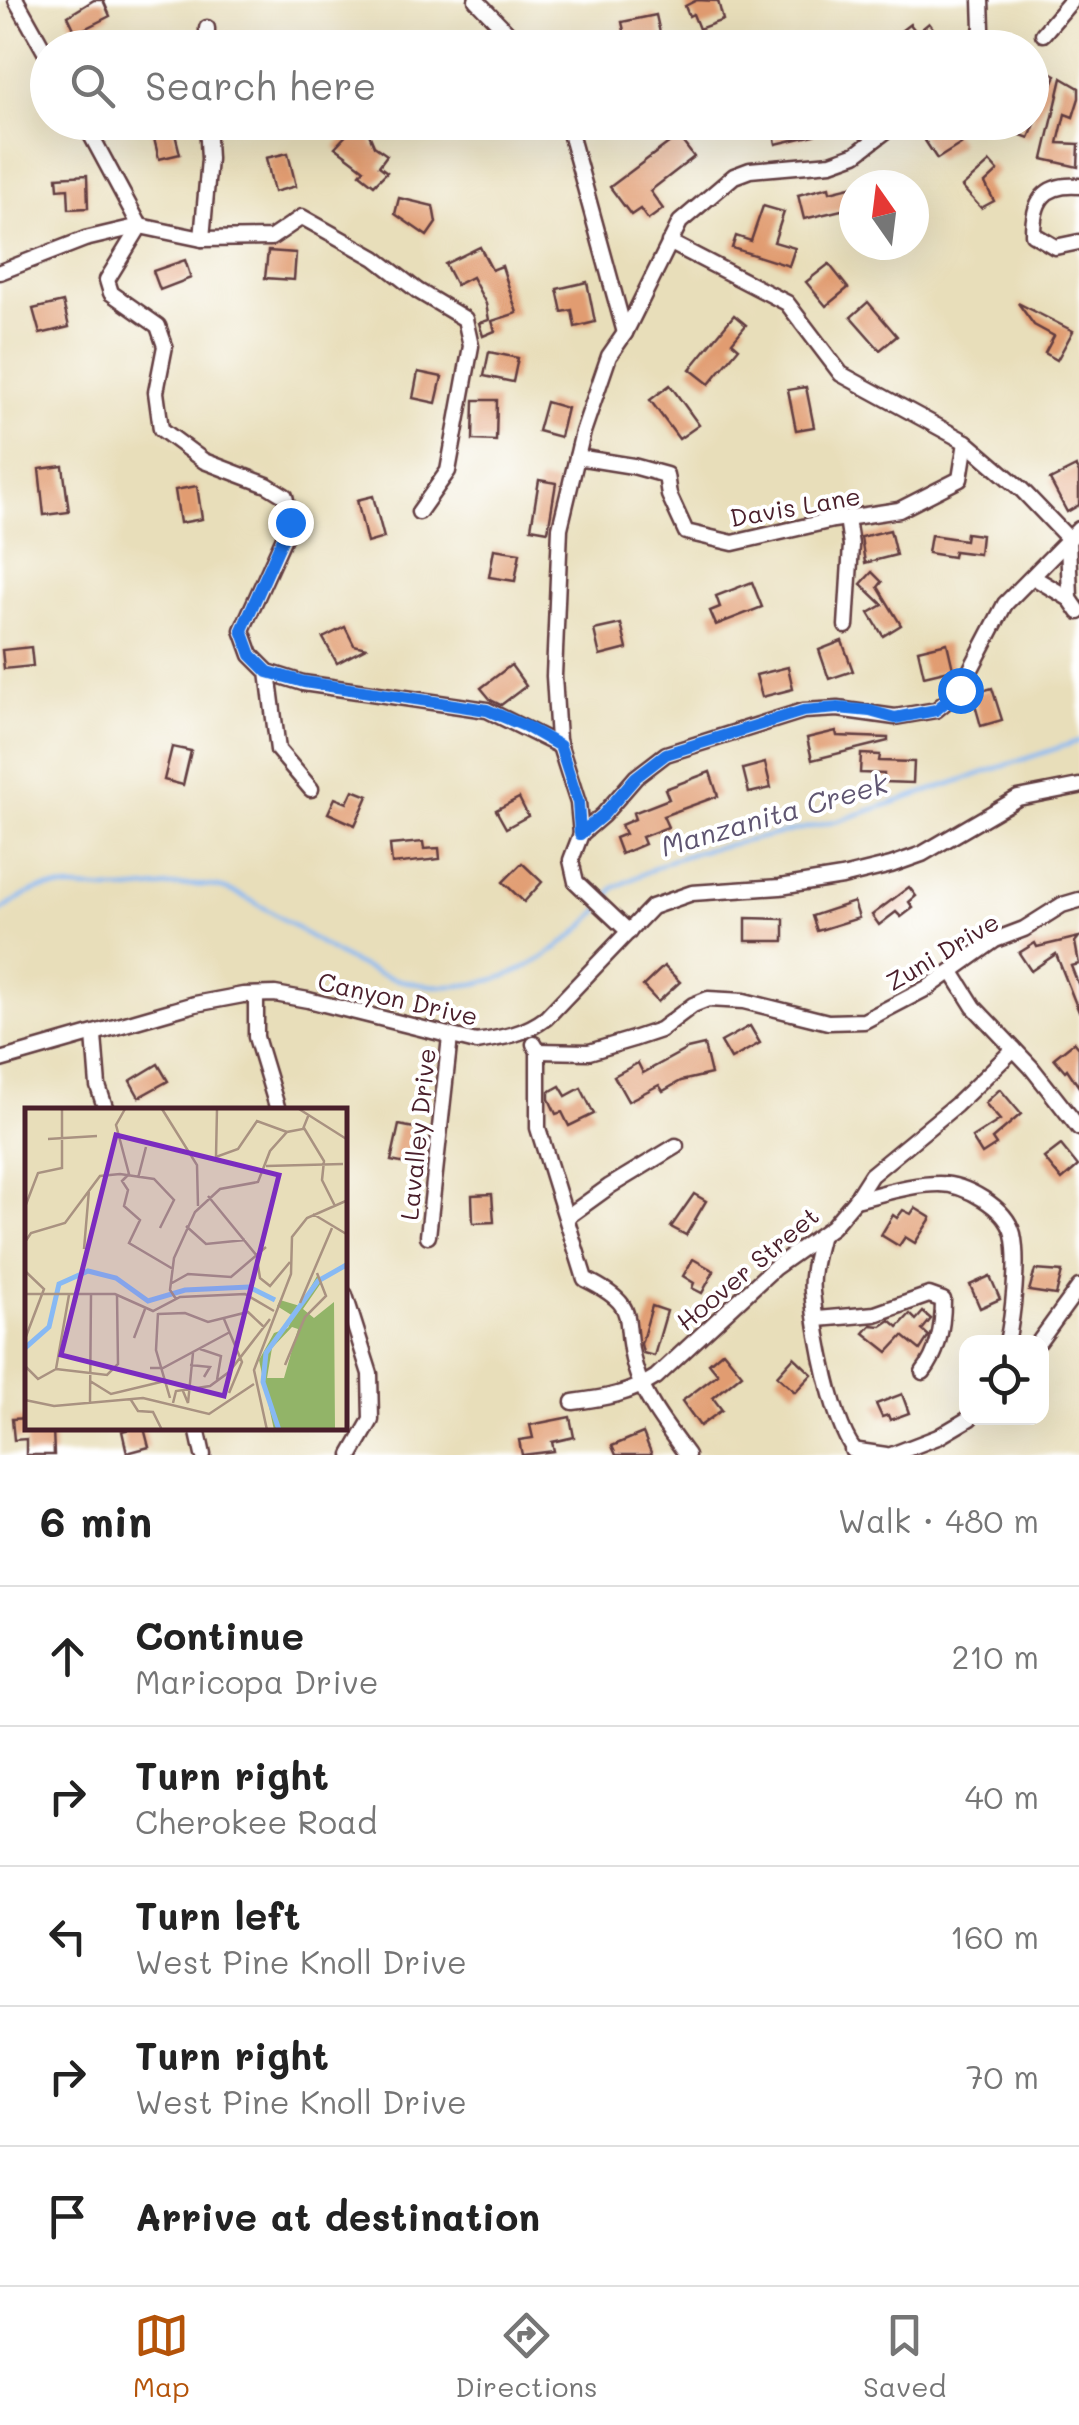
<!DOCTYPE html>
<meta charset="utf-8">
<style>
body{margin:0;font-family:Mali,sans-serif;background:#f2f2f2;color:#222}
.controls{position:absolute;right:30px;bottom:30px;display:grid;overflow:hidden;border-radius:20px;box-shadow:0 10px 40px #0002}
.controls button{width:90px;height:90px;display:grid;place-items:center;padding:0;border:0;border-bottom:2px solid #e0e0e0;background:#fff;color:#222;font:50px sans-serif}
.compass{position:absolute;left:839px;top:170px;width:90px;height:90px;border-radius:50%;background:#fff;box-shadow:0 10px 40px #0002;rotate:346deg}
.stop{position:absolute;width:30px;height:30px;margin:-22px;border:8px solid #1a73e8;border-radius:50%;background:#fff}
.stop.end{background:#1a73e8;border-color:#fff;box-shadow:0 2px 10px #0008}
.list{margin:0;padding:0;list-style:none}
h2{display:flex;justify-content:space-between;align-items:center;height:130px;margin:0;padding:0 40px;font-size:42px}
h2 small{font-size:32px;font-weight:400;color:#767676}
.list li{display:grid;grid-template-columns:65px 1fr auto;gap:30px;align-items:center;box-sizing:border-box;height:140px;padding:0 40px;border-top:2px solid #e0e0e0}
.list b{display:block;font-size:38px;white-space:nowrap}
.list p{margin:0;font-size:32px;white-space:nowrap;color:#767676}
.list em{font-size:32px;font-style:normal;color:#767676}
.icon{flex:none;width:55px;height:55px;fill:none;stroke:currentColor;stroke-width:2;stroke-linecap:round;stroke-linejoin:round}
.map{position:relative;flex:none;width:1079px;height:1455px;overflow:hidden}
.search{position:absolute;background:#fff;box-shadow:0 10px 40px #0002;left:30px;right:30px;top:30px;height:110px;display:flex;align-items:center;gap:25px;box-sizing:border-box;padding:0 35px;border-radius:55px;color:#767676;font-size:38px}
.sheet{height:830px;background:#fff}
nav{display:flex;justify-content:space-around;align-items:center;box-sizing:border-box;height:140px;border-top:2px solid #e0e0e0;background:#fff;font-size:28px;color:#767676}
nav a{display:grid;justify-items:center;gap:5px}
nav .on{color:#b45309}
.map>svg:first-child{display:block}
</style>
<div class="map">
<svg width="1079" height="1455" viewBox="0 0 1079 1455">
<rect width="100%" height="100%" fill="#fff"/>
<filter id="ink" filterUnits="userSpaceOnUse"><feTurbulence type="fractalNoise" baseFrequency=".01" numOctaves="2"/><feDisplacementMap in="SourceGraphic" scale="20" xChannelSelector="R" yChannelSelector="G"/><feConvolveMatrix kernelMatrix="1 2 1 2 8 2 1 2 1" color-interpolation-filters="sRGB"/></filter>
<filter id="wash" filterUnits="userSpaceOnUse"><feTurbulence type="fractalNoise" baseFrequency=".0048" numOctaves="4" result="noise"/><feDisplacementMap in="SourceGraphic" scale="40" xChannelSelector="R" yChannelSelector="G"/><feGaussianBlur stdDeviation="2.25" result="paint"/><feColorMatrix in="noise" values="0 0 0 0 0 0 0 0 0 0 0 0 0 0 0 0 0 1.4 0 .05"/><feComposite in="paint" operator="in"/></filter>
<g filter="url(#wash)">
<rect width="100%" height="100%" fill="#e8deba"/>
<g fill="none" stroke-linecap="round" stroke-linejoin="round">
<g stroke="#87b9f4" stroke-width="4">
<path d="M605,901L614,888L669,861L700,851L838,821L1079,741"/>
<path d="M0,912C11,904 27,892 40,889C60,885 94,890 116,890C151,890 188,880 222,888C252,896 306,935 334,952C431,1010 525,993 600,909"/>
</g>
</g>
<g id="blocks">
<g fill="#e19c71">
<path d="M94,0H103L110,16L76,33L68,16Z"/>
<path d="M697,0L718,1L723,20L699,29L693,14L689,16L685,6Z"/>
<path d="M656,15L662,42L628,48L622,22Z"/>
<path d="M929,23L939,36L924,48H893L902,40L897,34L910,24L917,33Z"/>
<path d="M1032,62L1056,75L1029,138L1018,134L1023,122H1032Z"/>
<path d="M1062,78L1079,88V98L1073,117L1065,114L1058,143L1079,144L1078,167L1043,159Z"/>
<path d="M150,122H172L180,154L159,159Z"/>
<path d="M771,122H810L814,135L776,144Z"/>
<path d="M937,122H965L952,131L961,144L937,159L920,133Z"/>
<path d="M355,126L360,133L369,134L374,146L387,155L379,166L387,172L374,185L360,174L364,169L335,147Z"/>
<path d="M678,136L694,157L650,191L663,209L648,220L640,209L631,215L610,187Z"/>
<path d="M288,153L296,186L274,192L266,158Z"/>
<path d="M990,162L998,171L985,183L994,201L981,208L962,187Z"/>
<path d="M87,175L88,208L69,209L68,188L58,189L57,177Z"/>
<path d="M854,186V207L804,219L798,195L829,187L830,192Z"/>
<path d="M399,198L433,206L436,223L427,236L395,214Z"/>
<path d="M763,206L784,212L774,242L795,248L789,266L732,248L736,236L751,241Z"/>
<path d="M480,247L492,270L502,266L517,313L492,321L495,331L483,336L479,323L489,320L486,304L472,277L456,285L445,264Z"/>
<path d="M268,251L296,253L294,280L265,278Z"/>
<path d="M185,260L191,278L160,290L153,271Z"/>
<path d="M829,264L848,288L826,306L806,282Z"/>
<path d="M587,282L595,322L575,327L572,310L562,312L557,289Z"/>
<path d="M63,302L69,327L40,334L33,309Z"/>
<path d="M868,302L897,336L880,350L851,317Z"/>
<path d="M1018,303L1073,331L1057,360L1045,353L1054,336L1034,325Z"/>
<path d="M734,315L746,325L732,342L739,348L709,384L690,369Z"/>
<path d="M489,352L518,358L513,382L484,376Z"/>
<path d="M418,372L442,377L436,403L413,398Z"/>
<path d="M670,385L699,425L679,439L650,400Z"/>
<path d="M806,387L814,427L796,430L788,390Z"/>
<path d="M474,400H497L496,441L473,440Z"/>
<path d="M546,402L567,408L560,437L538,431Z"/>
<path d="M63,466L69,512L44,515L39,469Z"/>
<path d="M1076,467L1079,473V505L1067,512L1050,480Z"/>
<path d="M539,480L556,483L548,531L531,528Z"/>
<path d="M197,486L202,519L180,523L175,490Z"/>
<path d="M373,496L384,538L367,543L357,500Z"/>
<path d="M890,530L896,555L865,563L861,537Z"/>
<path d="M966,533L981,535L979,554L954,551L953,557L928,553L931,535L965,540Z"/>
<path d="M494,549L520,553L515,581L489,577Z"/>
<path d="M872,572L882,582L878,587L901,625L883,636L869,613L883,605L861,584Z"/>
<path d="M752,582L762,607L716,625L710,611L720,607L716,596Z"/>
<path d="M621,624L627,649L600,656L594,630Z"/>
<path d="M345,627L354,645L366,648L337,663L323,638Z"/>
<path d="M842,641L853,671L829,679L819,650Z"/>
<path d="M947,643L953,669L924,676L918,650Z"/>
<path d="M31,647L33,666L4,669L2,650Z"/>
<path d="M511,665L526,686L501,705L491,700L481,688Z"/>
<path d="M788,667L793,689L762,697L756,675Z"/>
<path d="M992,688L1002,720L981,726L972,694Z"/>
<path d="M836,731L837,736L888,738V741L812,760L807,738Z"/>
<path d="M172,747L191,751L183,785L164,780Z"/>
<path d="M861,754L880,755L879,761L914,762L913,783L884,782V774L860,773Z"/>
<path d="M765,763L771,788L749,793L743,769Z"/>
<path d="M710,772L718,796L663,816L668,827L642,837L645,844L621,854L615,838L625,834L621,825L635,819L633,813L669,799L665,789Z"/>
<path d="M353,790L368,796L355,825L328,813L335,798L347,803Z"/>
<path d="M519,798L528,816L506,828L496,810Z"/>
<path d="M423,842L424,849L439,848L440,859L392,864L390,845Z"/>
<path d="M522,863L542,882L524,902L503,882Z"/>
<path d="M909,887L916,896L909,902L913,908L901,917L896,912L879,925L872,915Z"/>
<path d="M854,902L859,918L817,931L812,916Z"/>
<path d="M746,918L784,919V941H746Z"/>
<path d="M1079,937L1075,942L1079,964L1071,966L1079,986V1012L1056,954L1031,971L1019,953L1035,943L1037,947Z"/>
<path d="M664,966L680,982L658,1002L643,986Z"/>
<path d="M750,1026L760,1043L731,1059L721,1042Z"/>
<path d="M1074,1042L1079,1048V1087L1067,1069L1065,1071L1054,1058Z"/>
<path d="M704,1045L711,1074L681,1081L663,1091L659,1085L628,1101L614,1076L638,1063L643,1073L687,1049Z"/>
<path d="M158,1064L168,1081L139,1097L130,1081Z"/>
<path d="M560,1086L566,1096L581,1088L594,1114L569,1126L562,1112L556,1114L549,1099V1092Z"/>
<path d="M1000,1089L1021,1114L992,1139L996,1145L982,1154L972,1138L1000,1120L985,1103Z"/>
<path d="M399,1125L419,1129L411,1165L391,1161Z"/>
<path d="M1061,1145L1078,1166L1062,1180L1044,1158Z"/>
<path d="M492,1194L494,1222L473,1223L472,1195Z"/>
<path d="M694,1194L706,1201L686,1235L671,1227Z"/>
<path d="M915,1208L931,1218L915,1243L905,1237L899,1246L881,1235L893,1215L897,1218L903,1210L911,1214Z"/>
<path d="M693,1259L714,1271L702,1293L692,1288L694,1283L683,1276Z"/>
<path d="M1035,1270L1062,1272L1056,1295L1029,1291Z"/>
<path d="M990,1276L1000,1299L980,1308L970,1285Z"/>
<path d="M652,1306L667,1311L654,1356L643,1353L641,1344Z"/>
<path d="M923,1312L931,1319L922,1330L929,1336L920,1350L903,1336L888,1352L864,1333L871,1325L881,1326L890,1320L898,1327L910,1314L916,1320Z"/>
<path d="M723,1351L742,1374L713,1398L722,1410L700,1426L682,1401L718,1374L709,1363Z"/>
<path d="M794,1357L812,1374L795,1392L777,1376Z"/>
<path d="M902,1394L909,1413L890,1420L888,1415L882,1417L876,1404Z"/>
<path d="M570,1417L574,1437L552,1442L554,1451L522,1455L519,1440L533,1438L530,1425Z"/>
<path d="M28,1418V1428H53L54,1455H26V1439L14,1440L12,1419Z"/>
<path d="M134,1428H144L149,1447L127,1453L122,1431Z"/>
<path d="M643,1433L652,1455H616L612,1446Z"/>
</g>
</g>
</g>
<g filter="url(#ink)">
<use href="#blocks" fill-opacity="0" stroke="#623c40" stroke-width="2.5"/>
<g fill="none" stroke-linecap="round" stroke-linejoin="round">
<defs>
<g id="minor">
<path d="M16,0L48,57"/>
<path d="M476,0L509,34L529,48"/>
<path d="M1043,34L1072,0"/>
<path d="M207,48V28"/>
<path d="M975,48L982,28L981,0"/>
<path d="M84,122L140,226"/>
<path d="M567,122L625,333"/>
<path d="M1079,186C1043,183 1033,202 1033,234L1055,247L1079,242"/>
<path d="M140,226L107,280L111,293L158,326L165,346L156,392L161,429L204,461L267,485L285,496L291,522L242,630L251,655L268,672L303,683L487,710L560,746"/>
<path d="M202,239L209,159L207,122"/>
<path d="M669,242L787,303L841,374L966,442L1022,490L1068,538"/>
<path d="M0,272L85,239L140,226L202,239L271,238L302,217L375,258L418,291L465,319L471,346L448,471L419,512"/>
<path d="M577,457L633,466L666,475L669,495L686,532L733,543L833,520L899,510L960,479L966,442"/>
<path d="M1068,538L1070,599L1079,612"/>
<path d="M1033,577L1070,599"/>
<path d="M846,626L851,545L847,518"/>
<path d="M268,672L278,750L311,789"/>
<path d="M581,834L603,815L636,777L666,754L803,711L838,709L895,717L936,710L960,690L1005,604L1079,529"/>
<path d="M629,932L576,882L571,860L581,834L578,803L558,740L554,676L560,528L583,432L609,356L625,333L680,222L734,176L750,170L831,163L856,154L898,122"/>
<path d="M952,972L974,1007L1031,1067L1079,1128"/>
<path d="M256,995V1037L278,1110"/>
<path d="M94,1035L98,1086L106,1110"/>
<path d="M534,1044L538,1051V1128L585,1279C644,1308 620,1317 635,1367C644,1399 668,1429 687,1455"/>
<path d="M538,1051L589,1052L633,1039L660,1030L693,1005L708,999L744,1001L828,1022L864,1021L929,987L995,940L1024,929L1062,905L1079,900"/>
<path d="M0,1060L195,1004L243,995L275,994L308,1000L476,1042C502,1038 525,1034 546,1018L652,907L692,893L780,887L842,877L891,865L922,854L1018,798L1079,786"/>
<path d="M855,1200C882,1194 911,1184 939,1184C965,1184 1006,1207 1013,1234C1019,1260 1013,1316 1007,1342"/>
<path d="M567,1217L610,1186L676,1146"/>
<path d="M428,1236L450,1037"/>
<path d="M820,1238C816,1255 810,1274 812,1292C816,1330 832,1430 859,1455"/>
<path d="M345,1295L370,1374L371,1420L351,1455"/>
<path d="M818,1319L875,1314L929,1295L943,1300C943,1326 939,1352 923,1372"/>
<path d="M1039,1342L1079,1287"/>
<path d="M573,1402C604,1398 630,1394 656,1377L774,1268L832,1227L855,1200L871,1175L956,1105L1014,1049"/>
<path d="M197,1428L203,1455"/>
<path d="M852,1450L886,1455"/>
<path d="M891,1455L938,1437L970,1418"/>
</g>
</defs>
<use href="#minor" stroke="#623c40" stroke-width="19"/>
<use href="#minor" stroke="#fff" stroke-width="14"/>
</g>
</g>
<g fill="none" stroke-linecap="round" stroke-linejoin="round" filter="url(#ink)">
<path stroke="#1a73e8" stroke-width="12" d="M290,522L242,630L251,655L268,672L304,682L487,710L525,726L560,746L578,802L580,834L603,815L636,777L666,754L803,711L838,708L870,711L895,718L936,710L960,690"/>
</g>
<g text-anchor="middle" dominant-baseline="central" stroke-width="8" stroke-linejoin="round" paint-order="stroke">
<g font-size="25" fill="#4a1f2b" stroke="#fff">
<text transform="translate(795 506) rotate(-10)">Davis Lane</text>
<text transform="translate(942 951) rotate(-31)">Zuni Drive</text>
<text transform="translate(398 998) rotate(13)">Canyon Drive</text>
<text transform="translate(417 1134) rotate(-84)">Lavalley Drive</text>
<text transform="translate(747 1268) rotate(-40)">Hoover Street</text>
</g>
<g font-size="28" font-style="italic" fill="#5f5571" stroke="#fff">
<text transform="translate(774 814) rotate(-16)">Manzanita Creek</text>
</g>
</g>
<g transform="translate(25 1108)">
<rect width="322" height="322" fill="#e8deba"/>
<path d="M292,168L296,175L278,201L289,210L309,194L310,322H249L234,252L249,225L263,220L268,208L252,198L255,192L275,198ZM267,219L273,221L259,270H242L247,240Z" fill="#92b468" fill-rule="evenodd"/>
<path fill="none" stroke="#87b9f4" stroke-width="5" d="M0,240L24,219L34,176L63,163L91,170L123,193L160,182L224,179L250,192M254,322L238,274L241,245L293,173L323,156"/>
<path fill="none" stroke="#a99281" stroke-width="2.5" d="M100,1L91,17L104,66L97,73L103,82L99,98L115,112L104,135L148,161M137,1L172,57L173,98M192,1L191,49L213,41L232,13L262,24M274,1L323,32M279,20L299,53L297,72L310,98M23,31L72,28M241,58L318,56M113,70L121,39M183,88L232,148M0,99L13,65L37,60V1M288,106L323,127M161,118L181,136L220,132M0,134L6,125L40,115L75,68L95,66L129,71L149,92L135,120M59,141L64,82M232,151L235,170L245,178L265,154M0,163L19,181L0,231M147,175L163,166L206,169L241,139M0,186H90L128,203L155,189L220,186L249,203M151,191L145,182L149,150L170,104L195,81L233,74L245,43L262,24L278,21L284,6M275,195L307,120M133,205L131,242L145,290M133,206L160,205L183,214L223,204L239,219M199,211L217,254L204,285M109,230L120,201M175,241L196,248L192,272M165,257L185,259L179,269M260,257L280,209L301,188L292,165M0,258L13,271L31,261L44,187M125,260H138L205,224M31,261L82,267L93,256L92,187M65,273L86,286L140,273M158,283L163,295L168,245M0,292L29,298L118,290L184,306L229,276M106,292L113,303L128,304L137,322M65,294L66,187M148,295L151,283L185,278L204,264L245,211M242,322L229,262L266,166L267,129L282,110L323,92"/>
<path fill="#7b2cbf" fill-opacity="0.15" stroke="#7b2cbf" stroke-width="5" d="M91,27L254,67L199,288L36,247Z"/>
<rect width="322" height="322" fill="none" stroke="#4a1f2b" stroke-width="5"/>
</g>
</svg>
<div class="controls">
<button><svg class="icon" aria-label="locate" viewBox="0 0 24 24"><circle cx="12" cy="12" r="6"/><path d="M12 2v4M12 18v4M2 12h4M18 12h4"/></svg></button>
</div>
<svg class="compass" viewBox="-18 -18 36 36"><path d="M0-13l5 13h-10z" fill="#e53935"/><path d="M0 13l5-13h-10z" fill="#767676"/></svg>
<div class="stop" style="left:960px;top:690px"></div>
<div class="stop end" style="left:290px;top:522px"></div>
<div class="search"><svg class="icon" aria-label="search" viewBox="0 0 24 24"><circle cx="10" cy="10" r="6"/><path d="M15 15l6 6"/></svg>Search here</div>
</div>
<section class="sheet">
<h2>6 min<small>Walk · 480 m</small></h2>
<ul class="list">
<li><svg class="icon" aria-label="ahead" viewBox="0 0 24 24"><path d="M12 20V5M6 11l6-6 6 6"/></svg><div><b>Continue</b><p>Maricopa Drive</p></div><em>210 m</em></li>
<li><svg class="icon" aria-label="right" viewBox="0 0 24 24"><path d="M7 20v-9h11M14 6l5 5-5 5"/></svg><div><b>Turn right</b><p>Cherokee Road</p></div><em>40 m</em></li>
<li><svg class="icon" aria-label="left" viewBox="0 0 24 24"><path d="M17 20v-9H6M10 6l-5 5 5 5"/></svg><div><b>Turn left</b><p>West Pine Knoll Drive</p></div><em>160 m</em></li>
<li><svg class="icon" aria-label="right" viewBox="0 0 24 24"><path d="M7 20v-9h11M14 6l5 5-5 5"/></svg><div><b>Turn right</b><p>West Pine Knoll Drive</p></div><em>70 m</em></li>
<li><svg class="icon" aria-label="arrive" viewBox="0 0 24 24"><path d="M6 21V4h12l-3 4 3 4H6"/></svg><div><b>Arrive at destination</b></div></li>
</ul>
</section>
<nav>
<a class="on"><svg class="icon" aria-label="map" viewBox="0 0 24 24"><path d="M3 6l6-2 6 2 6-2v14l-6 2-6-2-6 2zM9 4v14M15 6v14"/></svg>Map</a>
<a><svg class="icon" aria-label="directions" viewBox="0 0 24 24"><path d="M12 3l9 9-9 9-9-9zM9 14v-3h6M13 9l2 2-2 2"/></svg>Directions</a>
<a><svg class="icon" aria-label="saved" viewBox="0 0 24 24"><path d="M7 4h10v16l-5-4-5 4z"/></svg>Saved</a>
</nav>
